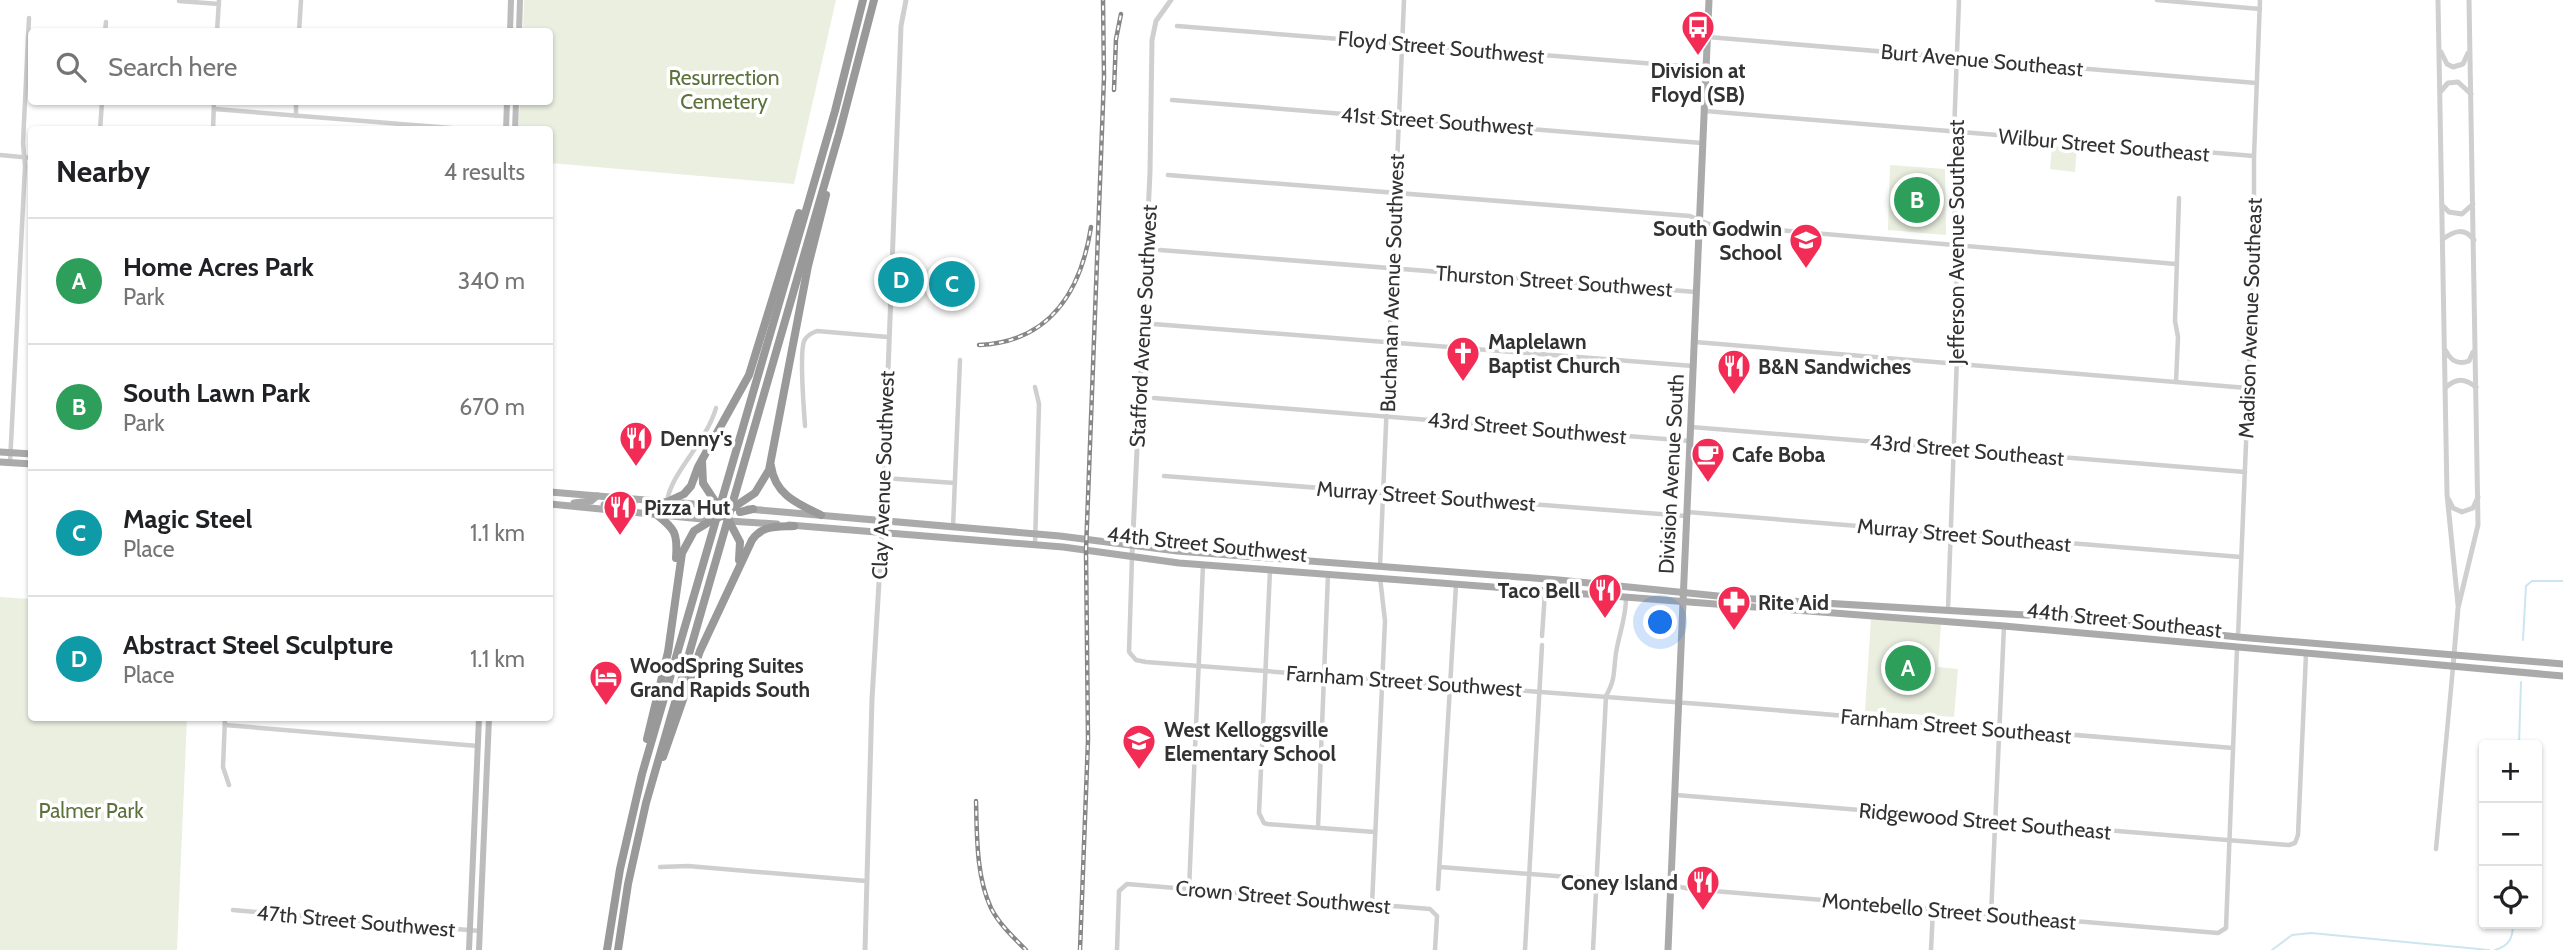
<!DOCTYPE html>
<meta charset="utf-8">
<style>
body{margin:0;font-family:Cabin,sans-serif;background:#f2f2f2;color:#202124}
.controls{position:absolute;right:21px;bottom:21px;display:grid;overflow:hidden;border-radius:7px;box-shadow:0 2px 5px #0004}
.controls button{width:63px;height:63px;display:grid;place-items:center;padding:0;border:0;border-bottom:2px solid #e0e0e0;background:#fff;color:#202124;font:35px sans-serif}
.you{position:absolute;left:1661px;top:623px;width:24px;height:24px;margin:-18px;border:5px solid #fff;border-radius:50%;background:#1a73e8;box-shadow:0 0 0 10px #1a73e833}
.badge{display:grid;place-items:center;width:46px;height:46px;border-radius:50%;background:#b45309;color:#fff;font-size:23px;font-weight:700}
.pin{position:absolute;translate:-50% -50%;border:4px solid #fff;box-shadow:0 2px 7px #0006}
.list{margin:0;padding:0;list-style:none}
h2{display:flex;justify-content:space-between;align-items:center;height:91px;margin:0;padding:0 28px;font-size:30px}
h2 small{font-size:23px;font-weight:400;color:#757577}
.list li{display:grid;grid-template-columns:46px 1fr auto;gap:21px;align-items:center;box-sizing:border-box;height:126px;padding:0 28px;border-top:2px solid #e0e0e0}
.list b{display:block;font-size:26px;white-space:nowrap}
.list p{margin:0;font-size:23px;white-space:nowrap;color:#757577}
.list em{font-size:23px;font-style:normal;color:#757577}
.icon{flex:none;width:38px;height:38px;fill:none;stroke:currentColor;stroke-width:2;stroke-linecap:round;stroke-linejoin:round}
.map{position:relative;flex:none;width:2563px;height:950px;overflow:hidden}
.search{position:absolute;background:#fff;box-shadow:0 2px 5px #0004;left:28px;top:28px;width:525px;height:77px;display:flex;align-items:center;gap:18px;box-sizing:border-box;padding:0 24px;border-radius:7px;color:#757577;font-size:26px}
.panel{position:absolute;background:#fff;box-shadow:0 2px 5px #0004;left:28px;top:126px;width:525px;height:595px;border-radius:7px}
.map>svg:first-child{display:block}
</style>
<div class="map">
<svg width="2563" height="950" viewBox="0 0 2563 950">
<rect width="100%" height="100%" fill="#fff"/>
<g fill="#eaefe0">
<path d="M524,0H836L794,184L550,163V130L518,129L520,102H550V32L523,31Z"/>
<path d="M2052,146L2077,148L2075,172L2050,169Z"/>
<path d="M1890,165L1945,169L1946,235L1888,230Z"/>
<path d="M0,597L31,599L32,718H187L177,950H0Z"/>
<path d="M1871,619L1941,624L1938,667L1958,669L1954,717L1865,711Z"/>
</g>
<g fill="none" stroke-linecap="round" stroke-linejoin="round">
<g stroke="#cce6f0" stroke-width="2">
<path d="M2523,640L2526,586L2532,581H2563"/>
<path d="M2519,745L2521,682"/>
<path d="M2272,950L2292,935L2311,933L2489,950"/>
<path d="M2495,950C2509,946 2513,938 2513,924"/>
</g>
<g stroke="#cfcfcf" stroke-width="4.5">
<path d="M2157,0L2260,9"/>
<path d="M179,1L219,4"/>
<path d="M1177,26L1706,68"/>
<path d="M105,32L106,22"/>
<path d="M217,32L219,0"/>
<path d="M299,32L301,0"/>
<path d="M1708,37L2256,83"/>
<path d="M1172,100L1702,143"/>
<path d="M214,109L476,130"/>
<path d="M1705,111L2254,156"/>
<path d="M296,116V102"/>
<path d="M100,130L102,102"/>
<path d="M213,130L214,102"/>
<path d="M0,155L32,158"/>
<path d="M1168,175L1690,216L1709,224L1721,225L2176,264"/>
<path d="M1160,250L1696,292"/>
<path d="M1153,324L1693,366"/>
<path d="M1695,342L2247,388"/>
<path d="M2176,382L2178,337L2175,321L2179,198"/>
<path d="M1035,387L1039,404L1035,545"/>
<path d="M1154,398L1690,441"/>
<path d="M805,426C804,408 799,356 804,341C807,335 812,333 817,331L888,337"/>
<path d="M1691,427L2245,472"/>
<path d="M10,463L25,166L23,143L29,18"/>
<path d="M1164,476L1686,516"/>
<path d="M884,478L955,483"/>
<path d="M667,501C672,471 706,443 716,408"/>
<path d="M1687,512L2241,557"/>
<path d="M953,527L960,360"/>
<path d="M1132,557L1129,652L1136,660L1146,662L1713,705L2233,748"/>
<path d="M1380,566L1404,0"/>
<path d="M1270,570L1259,813L1264,823L1267,824L1375,832"/>
<path d="M1948,609L1958,328L1953,160L1959,0"/>
<path d="M1542,636L1545,592"/>
<path d="M2238,637L2254,250V156L2260,0"/>
<path d="M225,718L223,767L229,785"/>
<path d="M225,725L478,746"/>
<path d="M1676,795L2289,845L2295,843L2298,835L2306,654"/>
<path d="M1318,828L1328,574"/>
<path d="M2436,849L2453,667"/>
<path d="M660,867L688,866L866,881"/>
<path d="M1440,867L1671,885L1690,889L2218,933L2226,928L2237,648"/>
<path d="M1189,889L1203,565"/>
<path d="M1438,889L1456,585"/>
<path d="M1372,905L1385,621L1380,577"/>
<path d="M233,910L480,931"/>
<path d="M1991,915L2004,626"/>
<path d="M1117,950L1119,891L1127,884L1430,909L1437,916L1435,950"/>
<path d="M1525,950L1542,645"/>
<path d="M1593,950L1606,696C1616,678 1613,673 1616,653C1619,634 1626,618 1626,598"/>
<path d="M1931,950L1933,909"/>
</g>
<g stroke="#cfcfcf" stroke-width="5">
<path d="M2438,0L2447,494L2458,605"/>
<path d="M2441,52L2447,64L2453,67L2463,64L2468,53"/>
<path d="M2441,91L2448,83L2458,82L2471,94"/>
<path d="M2442,205L2449,212L2462,214L2473,204"/>
<path d="M2443,239C2454,231 2464,227 2474,240"/>
<path d="M2446,351C2451,361 2458,365 2469,361L2473,352"/>
<path d="M2446,387C2457,378 2464,378 2476,387"/>
<path d="M2449,500L2453,508L2462,512L2473,508L2478,497"/>
<path d="M1132,556L1150,172L1152,40L1156,21L1171,0"/>
<path d="M2453,667L2458,608L2478,525L2469,0"/>
<path d="M865,950L872,699L882,532L901,26L906,0"/>
</g>
<g stroke="#bcbcbc" stroke-width="6">
<path d="M510,32L511,0"/>
<path d="M519,32L520,0"/>
<path d="M506,130L507,102"/>
<path d="M515,130L516,102"/>
<path d="M469,950L479,718"/>
<path d="M479,950L489,718"/>
</g>
<g stroke="#aaa" stroke-width="7">
<path d="M0,452L32,454"/>
<path d="M0,462L32,464"/>
<path d="M550,492L718,506"/>
<path d="M574,503L591,501L597,496"/>
<path d="M550,504L712,520"/>
<path d="M604,505L634,502"/>
<path d="M748,509L1060,536L1177,551L1559,580L1738,598L2041,616L2238,637L2563,664"/>
<path d="M729,521L777,524"/>
<path d="M789,525L1063,547L1179,563L2004,626L2563,676"/>
<path d="M1668,950L1709,0"/>
</g>
<g stroke="#999" stroke-width="8">
<path d="M702,461L703,483L718,506"/>
<path d="M771,466C775,495 798,504 821,515"/>
<path d="M669,501L684,494L691,486L698,467L749,375L799,213"/>
<path d="M734,507L755,493L769,470L808,266L826,195"/>
<path d="M740,512L753,509"/>
<path d="M656,514C675,529 678,533 676,558"/>
<path d="M729,521L740,542L739,560"/>
<path d="M647,739L668,652L682,553L694,531L712,520"/>
<path d="M663,757L700,651L752,540C762,525 777,527 794,526"/>
<path d="M607,950L620,869L642,774L835,111L863,0"/>
<path d="M618,950L628,884L646,803L839,134L874,0"/>
</g>
<defs>
<g id="rail">
<path d="M1114,90L1116,39L1121,14"/>
<path d="M979,345C1050,342 1081,291 1091,227"/>
<path d="M976,801C977,835 976,876 991,908C999,924 1013,937 1026,950"/>
<path d="M1080,950L1088,740L1086,550L1104,77L1103,0"/>
</g>
</defs>
<use href="#rail" stroke="#878787" stroke-width="4.5"/>
<use href="#rail" stroke="#fff" stroke-width="2" stroke-dasharray="5" stroke-linecap="butt"/>
<g stroke="#999" stroke-width="8">
<path d="M718,506L725,512L734,507"/>
<path d="M712,520L724,515L729,521"/>
</g>
</g>
<defs>
<symbol id="bus-pin" viewBox="-11 -11 22 30"><path d="M0 17L-7.5 6A9.5 9.5 0 1 1 7.5 6Z" fill="#f22c54" stroke="#fff"/><path d="M-5-6H5V4H4V6H2V4H-2V6H-4V4H-5ZM-3.5-4V0h7V-4ZM-3.5 1.2v1.5H-2V1.2ZM2 1.2v1.5H3.5V1.2Z" fill="#fff"/></symbol>
<symbol id="school-pin" viewBox="-11 -11 22 30"><path d="M0 17L-7.5 6A9.5 9.5 0 1 1 7.5 6Z" fill="#f22c54" stroke="#fff"/><path d="M0-5L7-2L0 1L-7-2ZM-4 1L0 2.5L4 1V4Q0 6-4 4Z" fill="#fff"/></symbol>
<symbol id="church-pin" viewBox="-11 -11 22 30"><path d="M0 17L-7.5 6A9.5 9.5 0 1 1 7.5 6Z" fill="#f22c54" stroke="#fff"/><path d="M-1.2-6h2.4v3.5h3.3v2.4h-3.3V6h-2.4V-.1h-3.3v-2.4h3.3Z" fill="#fff"/></symbol>
<symbol id="restaurant-pin" viewBox="-11 -11 22 30"><path d="M0 17L-7.5 6A9.5 9.5 0 1 1 7.5 6Z" fill="#f22c54" stroke="#fff"/><path d="M-5-6h1v4h1v-4h1v4h1v-4h1v5L-1.5 .5V6h-2V.5L-5-1ZM5-6V6H3V1.5H1.5Q1.5-4 5-6Z" fill="#fff"/></symbol>
<symbol id="cafe-pin" viewBox="-11 -11 22 30"><path d="M0 17L-7.5 6A9.5 9.5 0 1 1 7.5 6Z" fill="#f22c54" stroke="#fff"/><path d="M-5.5-4.5H6V0H3Q3 3.5 0 3.5H-2.5Q-5.5 3.5-5.5 0ZM3-3.2v2h1.7v-2ZM-6 4.5H4V6H-6Z" fill="#fff"/></symbol>
<symbol id="pharmacy-pin" viewBox="-11 -11 22 30"><path d="M0 17L-7.5 6A9.5 9.5 0 1 1 7.5 6Z" fill="#f22c54" stroke="#fff"/><path d="M-2-6h4v4h4v4h-4v4h-4v-4h-4v-4h4Z" fill="#fff"/></symbol>
<symbol id="hotel-pin" viewBox="-11 -11 22 30"><path d="M0 17L-7.5 6A9.5 9.5 0 1 1 7.5 6Z" fill="#f22c54" stroke="#fff"/><path d="M-6-4.5h1.5V1H6V5H4.5V3h-9V5H-6ZM-4 0a1.8 1.8 0 1 1 3.6 0ZM.5 0V-2.5h3Q6-2.5 6 0Z" fill="#fff"/></symbol>
</defs>
<g fill-rule="evenodd">
<use href="#bus-pin" x="1679" y="8" width="38" height="52"/>
<use href="#school-pin" x="1787" y="221" width="38" height="52"/>
<use href="#church-pin" x="1444" y="334" width="38" height="52"/>
<use href="#restaurant-pin" x="1715" y="347" width="38" height="52"/>
<use href="#restaurant-pin" x="617" y="419" width="38" height="52"/>
<use href="#cafe-pin" x="1689" y="435" width="38" height="52"/>
<use href="#restaurant-pin" x="601" y="488" width="38" height="52"/>
<use href="#restaurant-pin" x="1586" y="571" width="38" height="52"/>
<use href="#pharmacy-pin" x="1715" y="583" width="38" height="52"/>
<use href="#hotel-pin" x="587" y="658" width="38" height="52"/>
<use href="#school-pin" x="1120" y="722" width="38" height="52"/>
<use href="#restaurant-pin" x="1684" y="863" width="38" height="52"/>
</g>
<g text-anchor="middle" dominant-baseline="central" stroke-width="7" stroke-linejoin="round" paint-order="stroke">
<g font-size="21" fill="#323232" stroke="#fff">
<text transform="translate(1441 47) rotate(5)">Floyd Street Southwest</text>
<text transform="translate(1982 60) rotate(5)">Burt Avenue Southeast</text>
<text transform="translate(1437 121) rotate(4)">41st Street Southwest</text>
<text transform="translate(2104 145) rotate(5)">Wilbur Street Southeast</text>
<text transform="translate(1956 242) rotate(-90)">Jefferson Avenue Southeast</text>
<text transform="translate(1554 281) rotate(4)">Thurston Street Southwest</text>
<text transform="translate(1392 283) rotate(-88)">Buchanan Avenue Southwest</text>
<text transform="translate(2250 318) rotate(-88)">Madison Avenue Southeast</text>
<text transform="translate(1143 326) rotate(-87)">Stafford Avenue Southwest</text>
<text transform="translate(1527 428) rotate(5)">43rd Street Southwest</text>
<text transform="translate(1967 450) rotate(5)">43rd Street Southeast</text>
<text transform="translate(1671 474) rotate(-87)">Division Avenue South</text>
<text transform="translate(883 475) rotate(-88)">Clay Avenue Southwest</text>
<text transform="translate(1426 496) rotate(4)">Murray Street Southwest</text>
<text transform="translate(1964 535) rotate(5)">Murray Street Southeast</text>
<text transform="translate(1207 544) rotate(6)">44th Street Southwest</text>
<text transform="translate(2124 620) rotate(6)">44th Street Southeast</text>
<text transform="translate(1404 681) rotate(4)">Farnham Street Southwest</text>
<text transform="translate(1956 726) rotate(5)">Farnham Street Southeast</text>
<text transform="translate(1985 821) rotate(5)">Ridgewood Street Southeast</text>
<text transform="translate(1283 897) rotate(5)">Crown Street Southwest</text>
<text transform="translate(1949 911) rotate(5)">Montebello Street Southeast</text>
<text transform="translate(356 921) rotate(5)">47th Street Southwest</text>
</g>
<g font-size="21" font-weight="bold" fill="#323232" stroke="#fff" text-anchor="start">
<text x="1698" y="70" text-anchor="middle">Division at<tspan x="1698" dy="24">Floyd (SB)</tspan></text>
<text x="1782" y="228" text-anchor="end">South Godwin<tspan x="1782" dy="24">School</tspan></text>
<text x="1488" y="341">Maplelawn<tspan x="1488" dy="24">Baptist Church</tspan></text>
<text x="1758" y="366">B&amp;N Sandwiches</text>
<text x="660" y="438">Denny's</text>
<text x="1732" y="454">Cafe Boba</text>
<text x="644" y="507">Pizza Hut</text>
<text x="1580" y="590" text-anchor="end">Taco Bell</text>
<text x="1758" y="602">Rite Aid</text>
<text x="630" y="665">WoodSpring Suites<tspan x="630" dy="24">Grand Rapids South</tspan></text>
<text x="1164" y="729">West Kelloggsville<tspan x="1164" dy="24">Elementary School</tspan></text>
<text x="1678" y="882" text-anchor="end">Coney Island</text>
</g>
<g font-size="21" fill="#5c723b" stroke="#fff">
<text x="724" y="77">Resurrection<tspan x="724" dy="24">Cemetery</tspan></text>
<text x="91" y="810">Palmer Park</text>
</g>
</g>
</svg>
<div class="controls">
<button>+</button>
<button>−</button>
<button><svg class="icon" aria-label="locate" viewBox="0 0 24 24"><circle cx="12" cy="12" r="6"/><path d="M12 2v4M12 18v4M2 12h4M18 12h4"/></svg></button>
</div>
<div class="you"></div>
<div class="pin badge" style="left:1908px;top:668px;background:#2e9e5b">A</div>
<div class="pin badge" style="left:1917px;top:200px;background:#2e9e5b">B</div>
<div class="pin badge" style="left:952px;top:284px;background:#0f9aa8">C</div>
<div class="pin badge" style="left:901px;top:280px;background:#0f9aa8">D</div>
<div class="search"><svg class="icon" aria-label="search" viewBox="0 0 24 24"><circle cx="10" cy="10" r="6"/><path d="M15 15l6 6"/></svg>Search here</div>
<section class="panel">
<h2>Nearby<small>4 results</small></h2>
<ul class="list">
<li><span class="badge" style="background:#2e9e5b">A</span><div><b>Home Acres Park</b><p>Park</p></div><em>340 m</em></li>
<li><span class="badge" style="background:#2e9e5b">B</span><div><b>South Lawn Park</b><p>Park</p></div><em>670 m</em></li>
<li><span class="badge" style="background:#0f9aa8">C</span><div><b>Magic Steel</b><p>Place</p></div><em>1.1 km</em></li>
<li><span class="badge" style="background:#0f9aa8">D</span><div><b>Abstract Steel Sculpture</b><p>Place</p></div><em>1.1 km</em></li>
</ul>
</section>
</div>
